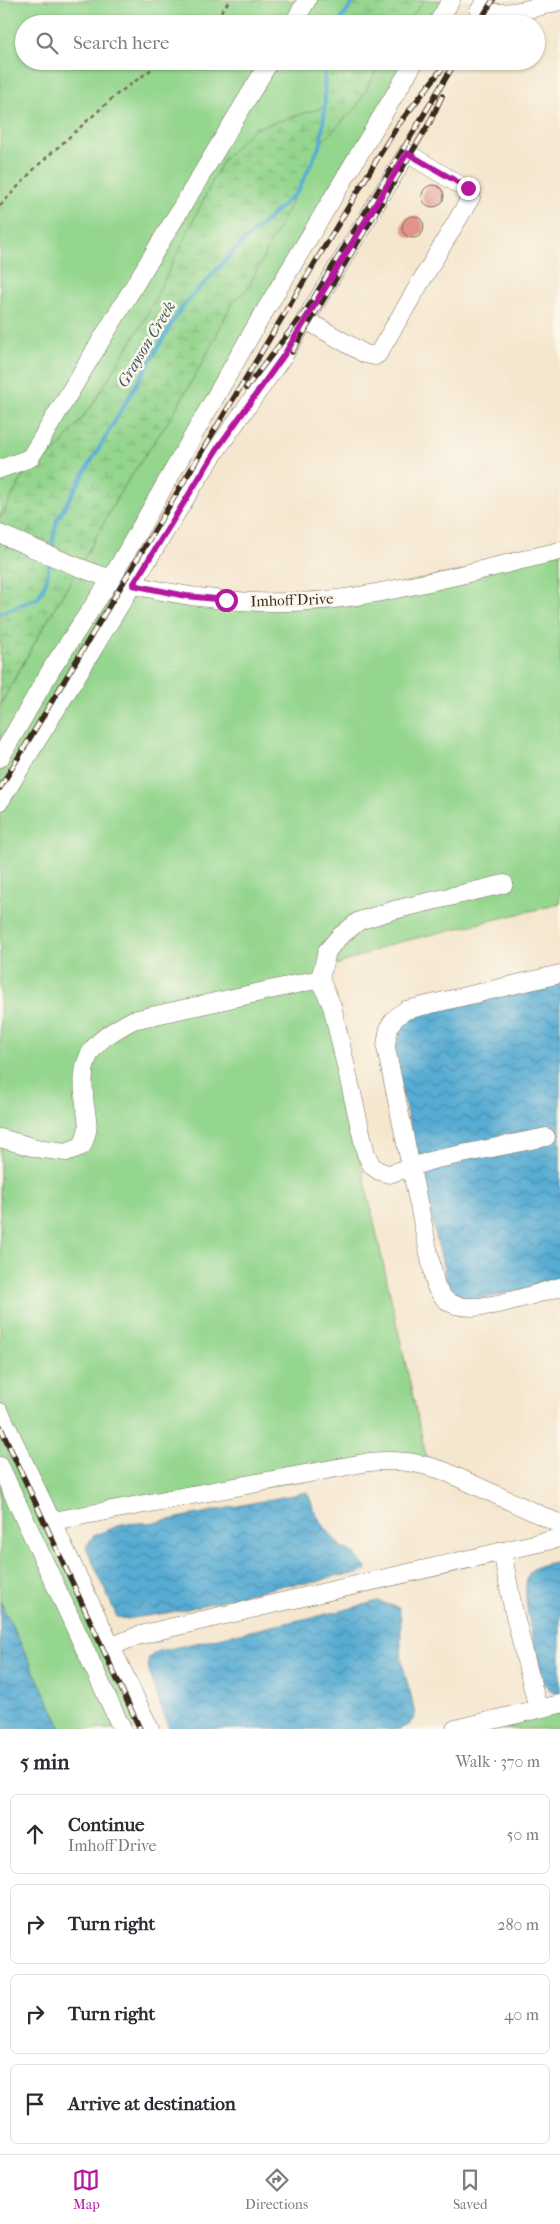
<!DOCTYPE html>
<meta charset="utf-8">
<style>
body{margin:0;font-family:"IM FELL French Canon",serif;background:#f2f2f3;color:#2b2b33}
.stop{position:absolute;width:15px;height:15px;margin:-11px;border:4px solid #b5179e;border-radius:50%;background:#fff}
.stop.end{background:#b5179e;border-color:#fff;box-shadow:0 1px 5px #0008}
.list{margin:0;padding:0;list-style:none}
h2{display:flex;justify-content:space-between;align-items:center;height:65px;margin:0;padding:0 20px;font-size:21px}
h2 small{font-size:16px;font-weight:400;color:#7c7c81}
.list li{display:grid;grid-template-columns:32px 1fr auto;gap:15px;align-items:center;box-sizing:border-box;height:80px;margin:0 10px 10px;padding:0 10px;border:1px solid #e1e1e2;border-radius:8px}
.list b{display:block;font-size:19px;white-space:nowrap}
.list p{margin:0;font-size:16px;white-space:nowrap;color:#7c7c81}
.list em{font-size:16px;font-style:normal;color:#7c7c81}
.icon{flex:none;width:28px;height:28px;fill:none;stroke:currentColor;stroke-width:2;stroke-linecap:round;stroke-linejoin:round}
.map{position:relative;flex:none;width:560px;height:1729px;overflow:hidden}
.search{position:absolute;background:#fff;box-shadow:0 1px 4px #0004;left:15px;right:15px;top:15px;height:55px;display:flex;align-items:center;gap:12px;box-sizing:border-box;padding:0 18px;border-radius:28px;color:#7c7c81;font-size:19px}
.sheet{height:425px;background:#fff}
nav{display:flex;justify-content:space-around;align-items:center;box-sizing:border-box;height:70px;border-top:1px solid #e1e1e2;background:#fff;font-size:14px;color:#7c7c81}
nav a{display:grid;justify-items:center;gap:2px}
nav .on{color:#b5179e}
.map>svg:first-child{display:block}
</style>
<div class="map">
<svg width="560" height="1729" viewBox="0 0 560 1729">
<defs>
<pattern id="wetland-marsh" width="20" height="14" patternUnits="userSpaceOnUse" patternTransform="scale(1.25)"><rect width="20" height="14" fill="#94d68e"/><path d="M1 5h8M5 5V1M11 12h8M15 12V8" fill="none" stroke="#80b87a"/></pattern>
<pattern id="water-waves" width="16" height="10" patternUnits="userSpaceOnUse" patternTransform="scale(1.25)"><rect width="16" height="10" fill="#57acd3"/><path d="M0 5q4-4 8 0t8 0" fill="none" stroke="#498cab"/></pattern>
</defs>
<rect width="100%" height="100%" fill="#fbf7ec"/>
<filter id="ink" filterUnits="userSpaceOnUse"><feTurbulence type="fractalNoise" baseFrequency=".02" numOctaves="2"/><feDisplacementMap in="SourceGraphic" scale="10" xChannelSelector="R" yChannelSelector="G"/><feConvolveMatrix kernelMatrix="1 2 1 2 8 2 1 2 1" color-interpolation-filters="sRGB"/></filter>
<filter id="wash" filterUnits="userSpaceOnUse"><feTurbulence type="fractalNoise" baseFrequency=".0096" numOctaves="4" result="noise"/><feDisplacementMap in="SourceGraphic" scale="20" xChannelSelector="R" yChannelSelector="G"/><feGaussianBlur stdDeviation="1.12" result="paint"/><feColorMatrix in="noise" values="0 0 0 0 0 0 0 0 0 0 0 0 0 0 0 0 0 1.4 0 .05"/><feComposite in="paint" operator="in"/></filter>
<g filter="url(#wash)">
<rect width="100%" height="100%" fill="#f5e6ce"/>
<g fill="#94d68e" stroke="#688056">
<path d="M0,0H355L342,18L341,24H24V61H326L324,64L325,107L253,129L145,319L93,404L58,449L24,475L0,518Z"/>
<path d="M424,0H451L437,24H406Z"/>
<path d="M382,61H415L111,578L133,585L316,601L560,551V904L392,944L321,971L358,1150L428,1465L414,1462L53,1521L145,1729H62L0,1601V705L39,635L94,541L119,494L173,414L206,356L232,303L248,288L321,143L356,108Z"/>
<path d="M560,1704V1729H455Z"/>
</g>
<g fill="url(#wetland-marsh)" stroke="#688056">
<path d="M355,0H424L406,24H341L342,18Z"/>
<path d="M326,61H382L356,108L321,143L248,288L232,303L206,356L173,414L119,494L94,541L39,635L0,705V518L24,475L58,449L93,404L145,319L223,160L253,129L325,107L324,64Z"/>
</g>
<g fill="url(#water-waves)" stroke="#496b78">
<path d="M560,979V1282L471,1301L457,1296L448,1287L392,1051V1031L408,1015Z"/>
<path d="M307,1492L317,1516L326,1529L341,1547L354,1553L367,1570L358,1574L333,1576L317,1582L285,1585L179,1611L127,1619L117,1617L86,1547L93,1536L122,1524L158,1522Z"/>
<path d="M560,1561V1693L553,1692L545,1685C540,1666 515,1585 531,1571C538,1564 550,1563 560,1561Z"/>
<path d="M0,1601L62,1729H4L0,1719Z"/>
<path d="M378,1601L399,1608C403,1625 399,1642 402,1660C405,1680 414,1698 415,1718L409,1725L399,1729H169C165,1716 146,1671 148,1661C149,1656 155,1653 159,1651L340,1611Z"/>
</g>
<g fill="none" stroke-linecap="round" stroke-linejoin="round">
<g stroke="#57acd3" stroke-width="4">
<path d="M341,24L342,18L355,0"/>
<path d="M51,550L57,520L181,308L244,241L298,191L321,143L325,107L324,64L326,61"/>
<path d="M0,613L38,598L46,582L50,560"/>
</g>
</g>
<g id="blocks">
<g fill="#e09386">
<circle cx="433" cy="196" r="11"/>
<circle cx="413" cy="227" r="11"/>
</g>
</g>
</g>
<g filter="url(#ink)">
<use href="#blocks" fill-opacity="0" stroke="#7c6c5c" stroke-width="1"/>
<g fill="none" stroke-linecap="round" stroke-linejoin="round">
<defs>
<g id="minor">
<path d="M486,0L479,11C507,17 533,8 560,1"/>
<path d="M293,24L307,0"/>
<path d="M437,24L451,0"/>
<path d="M0,469L30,458L270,61"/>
<path d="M0,534C44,552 88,574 134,585C208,603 289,608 364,595C430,584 495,566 560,551"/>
<path d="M0,758L52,668L111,579L260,319L415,61"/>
<path d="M0,801L191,489L217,449L284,355L407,153L471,192V197L378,354L375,356L365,354L306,320"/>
<path d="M560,974L406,1010C388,1021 388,1028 386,1048L436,1287C439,1291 442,1297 446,1300C468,1319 533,1294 560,1287"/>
<path d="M320,979L332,1006L366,1154L372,1166L379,1171L389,1174L433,1160L546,1137"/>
<path d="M0,1138L36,1148L66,1152L82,1146C90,1128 88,1124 85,1105C79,1055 90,1043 133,1020L320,979L327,951L339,937L359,921L394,910L504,884"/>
<path d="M0,1412L150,1729"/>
<path d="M0,1466L122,1729"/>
<path d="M53,1521L369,1462C396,1459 418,1462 444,1471L560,1524"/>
<path d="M502,1551L513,1608L538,1709"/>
<path d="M112,1646L137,1636L169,1628L560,1538"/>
<path d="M455,1729L560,1704"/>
</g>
</defs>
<use href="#minor" stroke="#7c6c5c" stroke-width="19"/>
<g stroke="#7c6c5c" stroke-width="2.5" stroke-dasharray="4 4" stroke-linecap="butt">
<path d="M211,24L230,0"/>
<path d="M0,206L36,167L116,95L163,61"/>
</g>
<use href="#minor" stroke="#fff" stroke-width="18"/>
<defs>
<g id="rail">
<path d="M478,24L493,0"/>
<path d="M292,352L430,122L442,96"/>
<path d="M246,388L307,309L456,61"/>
<path d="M0,788L385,146L398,125L448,61"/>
<path d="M0,1426L140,1729"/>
</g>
</defs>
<use href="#rail" stroke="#3b2a1e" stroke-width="5.5"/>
<use href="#rail" stroke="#fbf7ec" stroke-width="4" stroke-dasharray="11" stroke-linecap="butt"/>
</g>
</g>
<g fill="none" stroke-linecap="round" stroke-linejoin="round" filter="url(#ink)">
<path stroke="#b5179e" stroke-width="6" d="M226,600L186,596L133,585L217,449L284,355L407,153L468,188"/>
</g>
<g text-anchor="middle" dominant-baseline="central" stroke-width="5" stroke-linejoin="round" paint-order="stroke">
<g font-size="15" fill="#3b2a1e" stroke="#fbf7ec">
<text transform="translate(292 600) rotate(-2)">Imhoff Drive</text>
</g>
<g font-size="16" font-style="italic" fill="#45585d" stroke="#fbf7ec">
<text transform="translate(146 344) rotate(-59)">Grayson Creek</text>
</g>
</g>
</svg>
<div class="stop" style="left:226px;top:600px"></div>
<div class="stop end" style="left:468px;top:188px"></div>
<div class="search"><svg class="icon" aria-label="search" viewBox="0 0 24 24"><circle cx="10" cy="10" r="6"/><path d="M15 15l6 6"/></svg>Search here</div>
</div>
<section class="sheet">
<h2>5 min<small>Walk · 370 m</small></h2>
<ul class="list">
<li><svg class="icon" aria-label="ahead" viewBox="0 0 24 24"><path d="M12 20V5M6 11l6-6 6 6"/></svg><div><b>Continue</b><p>Imhoff Drive</p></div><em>50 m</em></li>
<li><svg class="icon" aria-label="right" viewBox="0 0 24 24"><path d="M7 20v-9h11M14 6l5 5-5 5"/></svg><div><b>Turn right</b></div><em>280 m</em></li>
<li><svg class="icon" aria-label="right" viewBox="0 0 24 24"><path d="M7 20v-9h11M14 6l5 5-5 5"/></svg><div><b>Turn right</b></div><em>40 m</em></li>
<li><svg class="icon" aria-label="arrive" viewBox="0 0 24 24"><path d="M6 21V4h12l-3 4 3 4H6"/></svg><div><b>Arrive at destination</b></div></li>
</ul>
</section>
<nav>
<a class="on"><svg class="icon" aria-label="map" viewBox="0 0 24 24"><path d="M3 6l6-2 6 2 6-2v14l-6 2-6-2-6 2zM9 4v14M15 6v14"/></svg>Map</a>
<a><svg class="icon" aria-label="directions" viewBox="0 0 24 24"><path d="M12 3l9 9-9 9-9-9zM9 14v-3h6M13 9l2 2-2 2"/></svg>Directions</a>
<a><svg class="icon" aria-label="saved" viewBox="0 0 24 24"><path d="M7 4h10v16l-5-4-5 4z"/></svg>Saved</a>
</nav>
